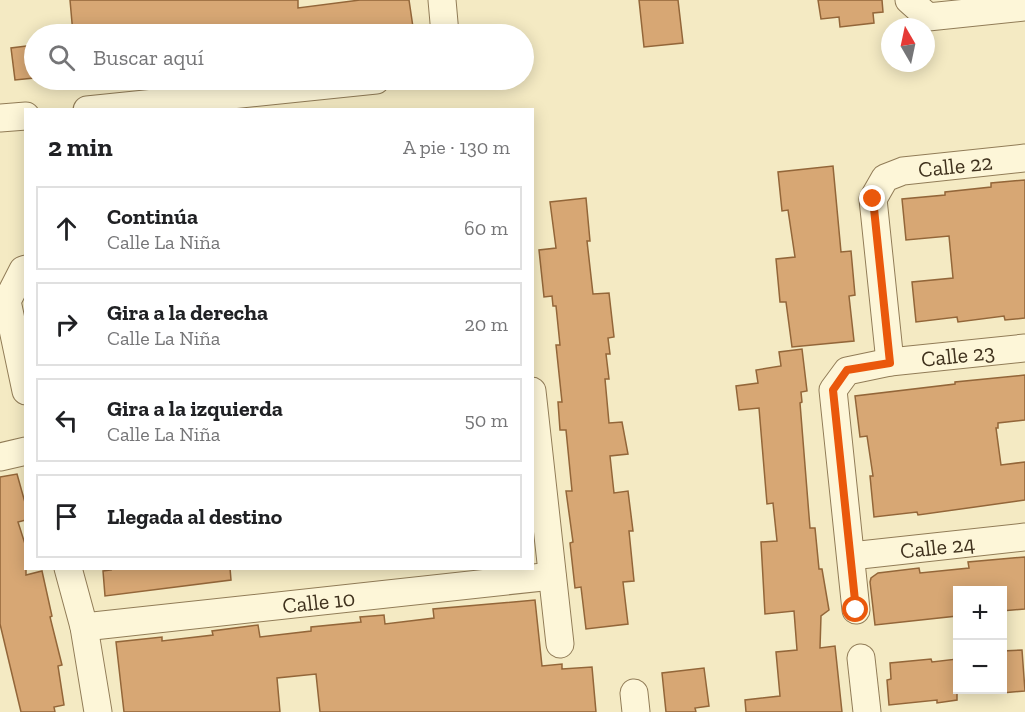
<!DOCTYPE html>
<html lang="es">
<meta charset="utf-8">
<style>
body{margin:0;font-family:"Zilla Slab",serif;background:#f2f2f2;color:#202124}
.controls{position:absolute;right:18px;bottom:18px;display:grid;overflow:hidden;border-radius:0px;box-shadow:0 3px 15px #0003}
.controls button{width:54px;height:54px;display:grid;place-items:center;padding:0;border:0;border-bottom:2px solid #e0e0e0;background:#fff;color:#202124;font:30px sans-serif}
.compass{position:absolute;left:881px;top:18px;width:54px;height:54px;border-radius:50%;background:#fff;box-shadow:0 3px 15px #0003;rotate:351deg}
.stop{position:absolute;width:18px;height:18px;margin:-14px;border:4px solid #ea580c;border-radius:50%;background:#fff}
.stop.end{background:#ea580c;border-color:#fff;box-shadow:0 2px 6px #0008}
.list{margin:0;padding:0;list-style:none}
h2{display:flex;justify-content:space-between;align-items:center;height:78px;margin:0;padding:0 24px;font-size:26px}
h2 small{font-size:20px;font-weight:400;color:#757577}
.list li{display:grid;grid-template-columns:39px 1fr auto;gap:18px;align-items:center;box-sizing:border-box;height:84px;margin:0 12px 12px;padding:0 12px;border:2px solid #e0e0e0;border-radius:0px}
.list b{display:block;font-size:22px;white-space:nowrap}
.list p{margin:0;font-size:20px;white-space:nowrap;color:#757577}
.list em{font-size:20px;font-style:normal;color:#757577}
.icon{flex:none;width:33px;height:33px;fill:none;stroke:currentColor;stroke-width:2;stroke-linecap:round;stroke-linejoin:round}
.map{position:relative;flex:none;width:1025px;height:712px;overflow:hidden}
.search{position:absolute;background:#fff;box-shadow:0 3px 15px #0003;left:24px;top:24px;width:510px;height:66px;display:flex;align-items:center;gap:15px;box-sizing:border-box;padding:0 21px;border-radius:33px;color:#757577;font-size:22px}
.panel{position:absolute;background:#fff;box-shadow:0 3px 15px #0003;left:24px;top:108px;width:510px;height:462px;border-radius:0px}
.map>svg:first-child{display:block}
</style>
<div class="map">
<svg width="1025" height="712" viewBox="0 0 1025 712">
<rect width="100%" height="100%" fill="#f4eac3"/>
<g fill="#d7a774" stroke="#936639" stroke-width="1.5">
<path d="M70,0H298V8L360,0H409L414,34H73Z"/>
<path d="M639,0H678L683,43L644,47Z"/>
<path d="M818,0H882L883,12L873,13L874,23L840,27L839,17L821,19Z"/>
<path d="M34,45V78L15,80L11,48Z"/>
<path d="M833,166L841,252L851,251L855,295L849,296L854,341L792,347L786,302H780L776,259L795,257L788,210L782,211L778,172Z"/>
<path d="M1025,180V318L1005,320L1004,316L958,322L957,317L916,322L912,282L953,278L949,236L906,240L902,199L945,195V192L991,187V183Z"/>
<path d="M586,198L590,241H587L593,294L609,293L614,337L608,338L610,354H606L609,379H605L609,423L622,422L628,454L610,456L614,493L628,491L633,531H629L634,581L623,582L628,624L586,629L581,587L575,588L570,543L573,542L566,491H572L566,430H560L558,402H562L556,345H560L556,306H553L552,296L544,297L539,250L556,248L550,202Z"/>
<path d="M802,349L807,391L801,392L802,402L800,403L810,528H815L819,569H822L829,610L821,616L820,648L835,646L842,712H746L745,700L780,696L776,652L797,650L794,611L765,614L761,542L777,541L773,503L767,504L759,408L739,410L736,386L758,383L756,370L781,366L779,352Z"/>
<path d="M1025,375V420L998,423V428H996L1001,465L1025,462V500L918,515L917,512L874,517L870,476H873L867,436L860,437L855,396L955,384V382Z"/>
<path d="M17,474L26,506V520L18,522L26,547V575L42,571L52,616L50,617L62,665L58,666L64,705L54,707L55,712H21L0,624V477Z"/>
<path d="M1025,557V609L1002,611V591H957V616L875,625L870,582L871,578L878,573L919,568L920,573L969,568L968,562Z"/>
<path d="M110,568H230L231,580L105,596L103,571L111,570Z"/>
<path d="M535,600L542,666L562,664V669L592,667L596,712H320L316,674L277,678L280,712H124L116,642L162,637V641L213,635L212,631L258,625L260,637L311,631V627L361,622L360,617L384,615L385,624L434,618L433,609Z"/>
<path d="M1022,650L1025,691L1002,693V651Z"/>
<path d="M931,659L932,662L957,659V700L937,703V700L889,705L887,680L891,679L890,663Z"/>
<path d="M704,668L709,706L695,708L696,712H666L662,673Z"/>
</g>
<g fill="none" stroke-linecap="round" stroke-linejoin="round">
<defs>
<g id="minor">
<path d="M442,0L445,34"/>
<path d="M909,0L928,17L1025,7"/>
<path d="M87,110L376,80"/>
<path d="M0,118L26,116"/>
<path d="M26,269L23,270L7,301L26,391"/>
<path id="s1" d="M890,362L873,199L885,178L903,171L1025,158"/>
<path d="M532,391L560,644"/>
<path d="M0,457L26,451"/>
<path id="s2" d="M851,556L1025,537"/>
<path d="M68,568L84,627L98,712"/>
<path id="s3" d="M856,610L833,390L847,371L890,362L1025,348"/>
<path id="s4" d="M84,627L552,576"/>
<path d="M861,658L867,712"/>
<path d="M634,693L636,712"/>
</g>
</defs>
<use href="#minor" stroke="#917c57" stroke-width="29"/>
<use href="#minor" stroke="#fdf6d8" stroke-width="27"/>
</g>
<g fill="none" stroke-linecap="round" stroke-linejoin="round">
<path stroke="#ea580c" stroke-width="8" d="M856,610L833,390L847,370L890,363L873,199"/>
</g>
<g text-anchor="middle" dominant-baseline="central" stroke-width="5" stroke-linejoin="round" paint-order="stroke">
<g font-size="22" fill="#3f311d" stroke="#faf3d4">
<text stroke="none"><textPath href="#s1" startOffset="260">Calle 22</textPath></text>
<text stroke="none"><textPath href="#s3" startOffset="357">Calle 23</textPath></text>
<text stroke="none"><textPath href="#s2" startOffset="87">Calle 24</textPath></text>
<text stroke="none"><textPath href="#s4" startOffset="236">Calle 10</textPath></text>
</g>
</g>
</svg>
<div class="controls">
<button>+</button>
<button>−</button>
</div>
<svg class="compass" viewBox="-18 -18 36 36"><path d="M0-13l5 13h-10z" fill="#e53935"/><path d="M0 13l5-13h-10z" fill="#757577"/></svg>
<div class="stop" style="left:856px;top:610px"></div>
<div class="stop end" style="left:873px;top:199px"></div>
<div class="search"><svg class="icon" aria-label="search" viewBox="0 0 24 24"><circle cx="10" cy="10" r="6"/><path d="M15 15l6 6"/></svg>Buscar aquí</div>
<section class="panel">
<h2>2 min<small>A pie · 130 m</small></h2>
<ul class="list">
<li><svg class="icon" aria-label="ahead" viewBox="0 0 24 24"><path d="M12 20V5M6 11l6-6 6 6"/></svg><div><b>Continúa</b><p>Calle La Niña</p></div><em>60 m</em></li>
<li><svg class="icon" aria-label="right" viewBox="0 0 24 24"><path d="M7 20v-9h11M14 6l5 5-5 5"/></svg><div><b>Gira a la derecha</b><p>Calle La Niña</p></div><em>20 m</em></li>
<li><svg class="icon" aria-label="left" viewBox="0 0 24 24"><path d="M17 20v-9H6M10 6l-5 5 5 5"/></svg><div><b>Gira a la izquierda</b><p>Calle La Niña</p></div><em>50 m</em></li>
<li><svg class="icon" aria-label="arrive" viewBox="0 0 24 24"><path d="M6 21V4h12l-3 4 3 4H6"/></svg><div><b>Llegada al destino</b></div></li>
</ul>
</section>
</div>
